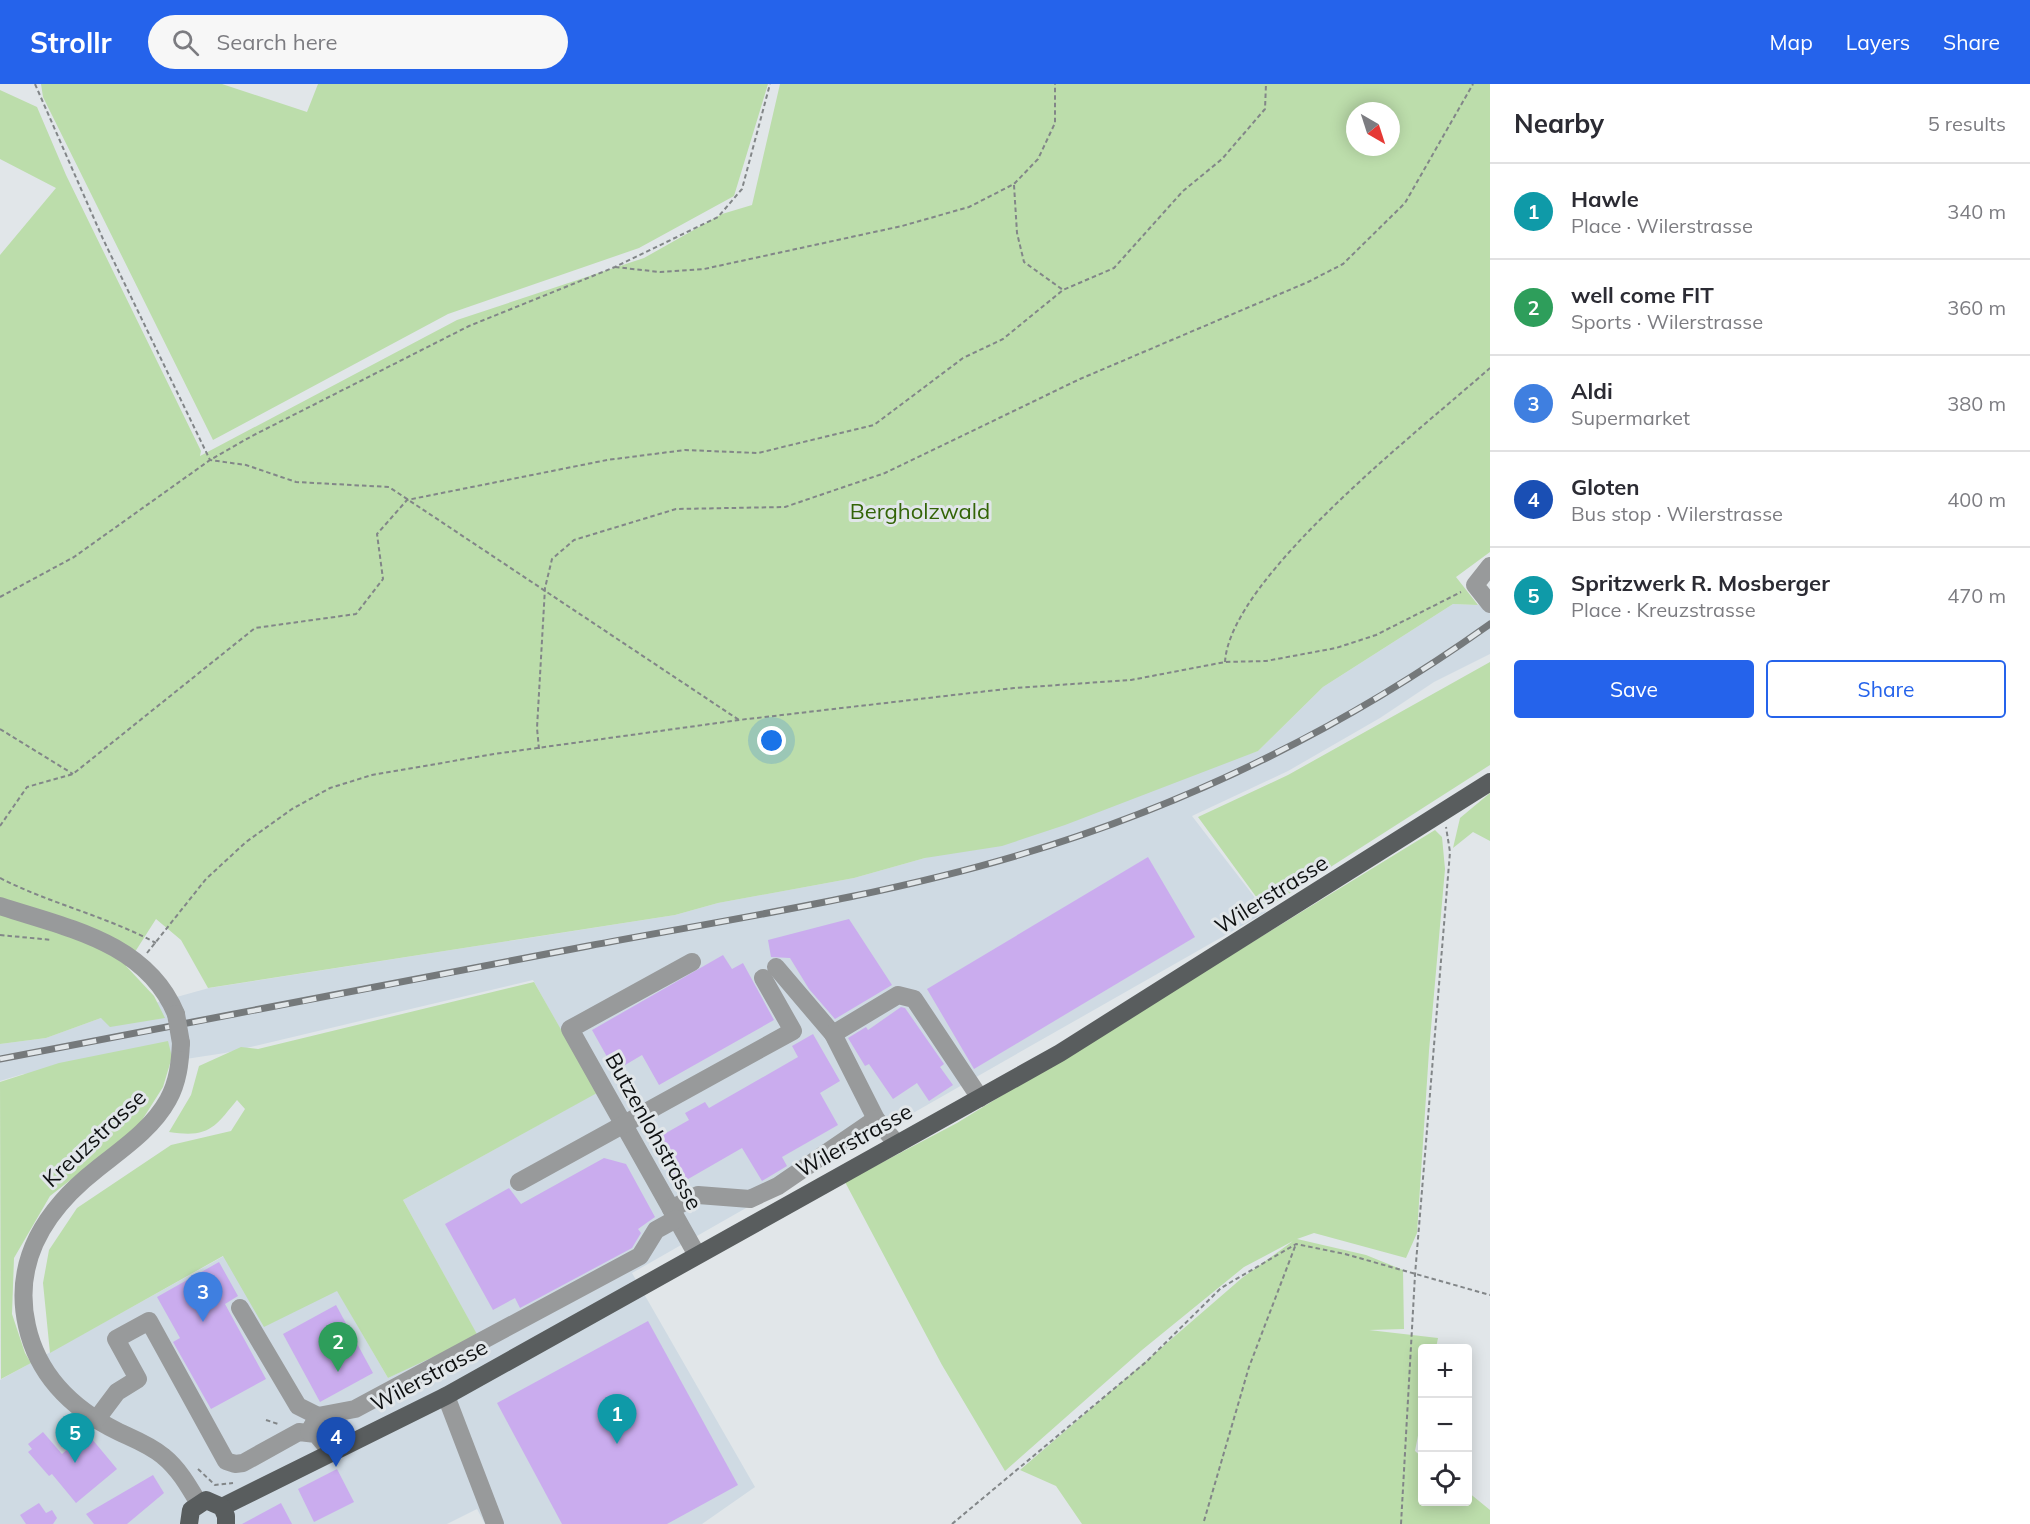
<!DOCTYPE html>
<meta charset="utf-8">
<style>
body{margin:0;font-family:Mulish,sans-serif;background:#f7f7f7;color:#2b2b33}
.controls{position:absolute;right:18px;bottom:18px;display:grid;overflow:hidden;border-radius:6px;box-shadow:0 3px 15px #0003}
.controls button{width:54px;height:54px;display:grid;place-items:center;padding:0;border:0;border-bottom:2px solid #e1e1e2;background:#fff;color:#2b2b33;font:30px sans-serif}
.compass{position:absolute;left:1346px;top:18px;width:54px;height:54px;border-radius:50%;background:#fff;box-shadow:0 3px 15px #0003;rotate:141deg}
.you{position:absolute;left:772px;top:657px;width:21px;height:21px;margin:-15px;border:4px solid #fff;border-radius:50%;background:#1a73e8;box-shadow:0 0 0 9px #1a73e833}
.badge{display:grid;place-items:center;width:39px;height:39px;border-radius:50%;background:#2563eb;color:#fff;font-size:20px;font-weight:700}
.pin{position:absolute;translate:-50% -50px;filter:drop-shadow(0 2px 3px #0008)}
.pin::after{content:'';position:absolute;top:32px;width:21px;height:18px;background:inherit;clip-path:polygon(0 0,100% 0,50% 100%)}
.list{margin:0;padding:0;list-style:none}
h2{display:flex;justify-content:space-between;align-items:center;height:78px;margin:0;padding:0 24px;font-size:26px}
h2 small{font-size:20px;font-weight:400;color:#7c7c81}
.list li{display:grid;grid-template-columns:39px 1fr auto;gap:18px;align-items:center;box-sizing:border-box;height:96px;padding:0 24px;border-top:2px solid #e1e1e2}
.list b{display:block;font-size:22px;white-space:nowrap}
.list p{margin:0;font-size:20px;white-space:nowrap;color:#7c7c81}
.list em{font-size:20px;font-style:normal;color:#7c7c81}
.actions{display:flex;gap:12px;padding:18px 24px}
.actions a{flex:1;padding:14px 0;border:2px solid #2563eb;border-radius:6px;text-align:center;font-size:21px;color:#2563eb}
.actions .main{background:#2563eb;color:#fff}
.icon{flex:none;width:33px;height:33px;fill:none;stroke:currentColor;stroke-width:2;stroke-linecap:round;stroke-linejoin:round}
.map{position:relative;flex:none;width:1490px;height:1440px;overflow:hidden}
header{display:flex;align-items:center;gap:36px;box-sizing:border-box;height:84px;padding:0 30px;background:#2563eb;color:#fff}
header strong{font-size:28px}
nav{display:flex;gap:33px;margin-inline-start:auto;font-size:21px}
.search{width:420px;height:54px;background:#f7f7f7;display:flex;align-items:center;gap:15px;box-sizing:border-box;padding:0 21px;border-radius:33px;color:#7c7c81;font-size:22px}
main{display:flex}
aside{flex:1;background:#fff}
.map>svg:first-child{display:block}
</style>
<header>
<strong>Strollr</strong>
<div class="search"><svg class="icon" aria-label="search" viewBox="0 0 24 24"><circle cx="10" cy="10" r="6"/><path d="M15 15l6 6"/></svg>Search here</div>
<nav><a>Map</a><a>Layers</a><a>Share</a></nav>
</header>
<main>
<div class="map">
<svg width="1490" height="1440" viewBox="0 0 1490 1440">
<rect width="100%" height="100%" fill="#e1e6e9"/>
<path fill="#cfdae3" d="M1490,512V570L1434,598L1380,634L1288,687L1192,732L1266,828L632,1189L755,1403L702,1440H485L477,1425L447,1440H0V1296L224,1172L337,1206L388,1294L477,1251L403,1116L596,1009L533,896L225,969L140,982L23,990L0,997V960L46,954L101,934L209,904L675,831L718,819L854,794L925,774L1258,667L1323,603L1453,520L1478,521Z"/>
<g fill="#bcddab" fill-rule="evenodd">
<path d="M41,0H222L307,28L318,0H768L734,112L639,164L448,230L213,356L43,13Z"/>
<path d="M780,0H1490V468L1456,493L1478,521L1453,520L1323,603L1258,667L1065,741L1002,762L925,774L854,794L718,819L675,831L208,904L181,856L156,835L126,882L154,912L165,934L110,943L101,934L46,954L0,960V171L56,104L0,75V6L37,23L66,91L201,367L200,372L457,236L644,174L722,130L752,121ZM1355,27H1391V63H1355Z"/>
<path d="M1490,578V681L1265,825L1198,733L1288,691Z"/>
<path d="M1490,709V757L1473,748L1453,764L1460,734Z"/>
<path d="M1435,746L1442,753L1445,785L1429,967L1417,1149L1406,1174L1314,1149L1297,1155L1366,1171L1403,1186L1404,1245L1369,1246L1438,1254L1436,1264H1422V1331L1415,1367L1422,1373V1418H1468V1408L1490,1426V1440H1082L1056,1402L1020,1386L1242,1194L1293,1157L1244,1183L1142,1266L1005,1387L942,1281L845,1098L957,1039Z"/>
<path d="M534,898L597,1009L403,1116L478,1252L388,1294L337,1207L264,1243L223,1172L50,1269L43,1199L49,1166L77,1124L171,1061L231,1047L245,1025L237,1016C214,1044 209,1054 169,1048L191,1011L199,982L241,963L258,965Z"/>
<path d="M168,957L172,973L163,1003L137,1044L50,1112L14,1174L12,1230L25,1269L31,1279L1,1295L0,998L59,979Z"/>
</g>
<g fill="#caacee">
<path d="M1148,773L1195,853L974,985L927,905Z"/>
<path d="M849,835L892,901L835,935L809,905L790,874L771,873L768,856Z"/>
<path d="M723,871L732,885L743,879L774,936L659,1001L642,971L615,987L592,946Z"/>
<path d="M901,923L905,924L944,980L940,983L953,1001L929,1017L917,999L893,1015L869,980L865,982L848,954L866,943L868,946Z"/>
<path d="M813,950L840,997L820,1009L838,1041L782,1073L787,1082L762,1097L742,1064L676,1102L650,1058L689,1036L685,1029L705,1018L709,1024L798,973L792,962Z"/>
<path d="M604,1074L626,1080L655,1133L638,1145L641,1149L632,1164L520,1224L515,1214L493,1226L445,1140L509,1104L521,1120Z"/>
<path d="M219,1178L238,1212L225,1220L266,1295L211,1325L173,1258L180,1254L157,1213Z"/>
<path d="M336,1221L373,1289L320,1318L283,1250Z"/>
<path d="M648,1237L738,1401L667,1440H562L497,1319Z"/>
<path d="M43,1348L62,1370L87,1349L117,1385L76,1419L52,1390L49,1392L28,1368L32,1365L28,1360Z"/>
<path d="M337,1385L354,1418L314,1438L298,1405Z"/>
<path d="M153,1391L164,1409L127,1440H94L86,1430Z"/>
<path d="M39,1419L46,1429L52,1426L57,1434L53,1440H26L20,1431Z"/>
<path d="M281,1419L292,1440H242Z"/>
</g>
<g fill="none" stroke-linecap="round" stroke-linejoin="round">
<g stroke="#828688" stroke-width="2" stroke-dasharray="4.5 3" stroke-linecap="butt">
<path d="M35,0L103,155L210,376L246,381L296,398L389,403L739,636"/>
<path d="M1014,101L1017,149L1024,178L1063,206"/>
<path d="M615,183L660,188L704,185L902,142L969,123L1014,100L1038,75L1055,39V0"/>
<path d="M0,513L74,473L210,376L252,352L469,242L615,183L718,133L742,105L770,0"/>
<path d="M1225,578C1230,493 1425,342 1490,284"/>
<path d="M0,645L73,690"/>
<path d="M539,665L537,644L545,504L552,475L574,456L676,425L785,423L885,389L1080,295L1308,198L1343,180L1405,119L1473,0"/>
<path d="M0,742L27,703L73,690L255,544L356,530L383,495L377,450L407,416L607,376L685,366L758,369L874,341L963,274L1003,255L1063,206L1114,184L1183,107L1222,75L1265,25L1266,0"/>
<path d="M0,794C51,820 106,832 156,859"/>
<path d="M0,851L52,856"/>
<path d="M147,869L206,795L246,758L292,725L330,704L372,691L494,670L739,636L1014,604L1131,596L1225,578L1266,577L1336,564L1376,551L1461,508"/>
<path d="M266,1336L278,1340"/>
<path d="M198,1385L215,1401L233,1399"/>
<path d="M1204,1437L1249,1283L1296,1160"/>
<path d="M952,1440L1146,1278L1221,1204L1296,1160L1345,1170L1490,1211"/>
<path d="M1401,1440L1415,1191L1450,768L1446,743"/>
</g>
<g stroke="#989a9b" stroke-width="18">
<path d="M1490,482L1475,501L1490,520"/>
<path d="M0,822C67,844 146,858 176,930"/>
<path d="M692,878L570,945L697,1171"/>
<path d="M776,883L833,950"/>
<path d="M181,959C180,979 178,998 168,1016C152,1045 122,1065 97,1085C47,1124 12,1176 27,1242C38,1292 74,1326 119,1348C134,1355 150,1361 163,1372C178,1384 188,1401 198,1418"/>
<path d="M897,1060L876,1035L833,950L898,911L914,915L980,1014"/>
<path d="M519,1098L793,947L763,894"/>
<path d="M671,1125L698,1111L750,1115L778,1102L876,1035"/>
<path d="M240,1224L298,1322L318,1332"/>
<path d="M446,1312L495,1440"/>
<path d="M96,1336L117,1308L138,1295L116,1255L149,1237L226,1377L235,1380L243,1379L299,1348L316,1350L332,1369"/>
<path d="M309,1348L318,1332L355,1325L640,1172L656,1146L676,1135"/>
</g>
<g stroke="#595d5e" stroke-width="18">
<path d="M222,1423L446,1312L1060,969L1490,698"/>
<path d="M189,1440L191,1426L206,1416L222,1423L226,1432V1440"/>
</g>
<defs>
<path id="rail" d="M0,975C196,938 392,900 588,862C731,835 878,813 1019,771C1187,721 1347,642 1490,540"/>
</defs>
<use href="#rail" stroke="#75797b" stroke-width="7"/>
<use href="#rail" stroke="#e1e6e9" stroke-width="4.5" stroke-dasharray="14" stroke-linecap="butt"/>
<path stroke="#989a9b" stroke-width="18" d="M176,930L181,959"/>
</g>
<g text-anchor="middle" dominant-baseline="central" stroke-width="6" stroke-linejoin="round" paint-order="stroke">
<g font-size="22" fill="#336407" stroke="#e1e6e9">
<text x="920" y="427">Bergholzwald</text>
</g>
<g font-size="22" fill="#0e1011" stroke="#e1e6e9">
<text transform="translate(1271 810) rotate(-32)">Wilerstrasse</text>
<text transform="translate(654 1047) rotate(61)">Butzenlohstrasse</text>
<text transform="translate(94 1054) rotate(-43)">Kreuzstrasse</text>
<text transform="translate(854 1056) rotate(-29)">Wilerstrasse</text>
<text transform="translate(429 1291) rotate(-28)">Wilerstrasse</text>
</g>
</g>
</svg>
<div class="controls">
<button>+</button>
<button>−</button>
<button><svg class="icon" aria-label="locate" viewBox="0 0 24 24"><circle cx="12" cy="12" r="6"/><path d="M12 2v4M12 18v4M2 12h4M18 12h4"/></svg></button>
</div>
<svg class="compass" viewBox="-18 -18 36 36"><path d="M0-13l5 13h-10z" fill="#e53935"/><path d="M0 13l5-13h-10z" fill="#7c7c81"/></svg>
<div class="you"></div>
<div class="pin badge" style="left:617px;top:1360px;background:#0f9aa8">1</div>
<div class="pin badge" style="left:338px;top:1288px;background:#2e9e5b">2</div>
<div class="pin badge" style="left:203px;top:1238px;background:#3f7fe0">3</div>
<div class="pin badge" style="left:336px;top:1383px;background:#1a4fb4">4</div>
<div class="pin badge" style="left:75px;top:1379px;background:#0f9aa8">5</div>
</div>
<aside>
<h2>Nearby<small>5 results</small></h2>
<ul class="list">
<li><span class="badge" style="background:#0f9aa8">1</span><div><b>Hawle</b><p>Place · Wilerstrasse</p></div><em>340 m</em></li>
<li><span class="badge" style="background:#2e9e5b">2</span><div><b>well come FIT</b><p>Sports · Wilerstrasse</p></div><em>360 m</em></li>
<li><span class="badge" style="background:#3f7fe0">3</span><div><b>Aldi</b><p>Supermarket</p></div><em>380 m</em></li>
<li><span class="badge" style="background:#1a4fb4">4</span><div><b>Gloten</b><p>Bus stop · Wilerstrasse</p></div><em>400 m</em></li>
<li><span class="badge" style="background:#0f9aa8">5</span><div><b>Spritzwerk R. Mosberger</b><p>Place · Kreuzstrasse</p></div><em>470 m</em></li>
</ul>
<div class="actions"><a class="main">Save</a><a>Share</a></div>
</aside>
</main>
